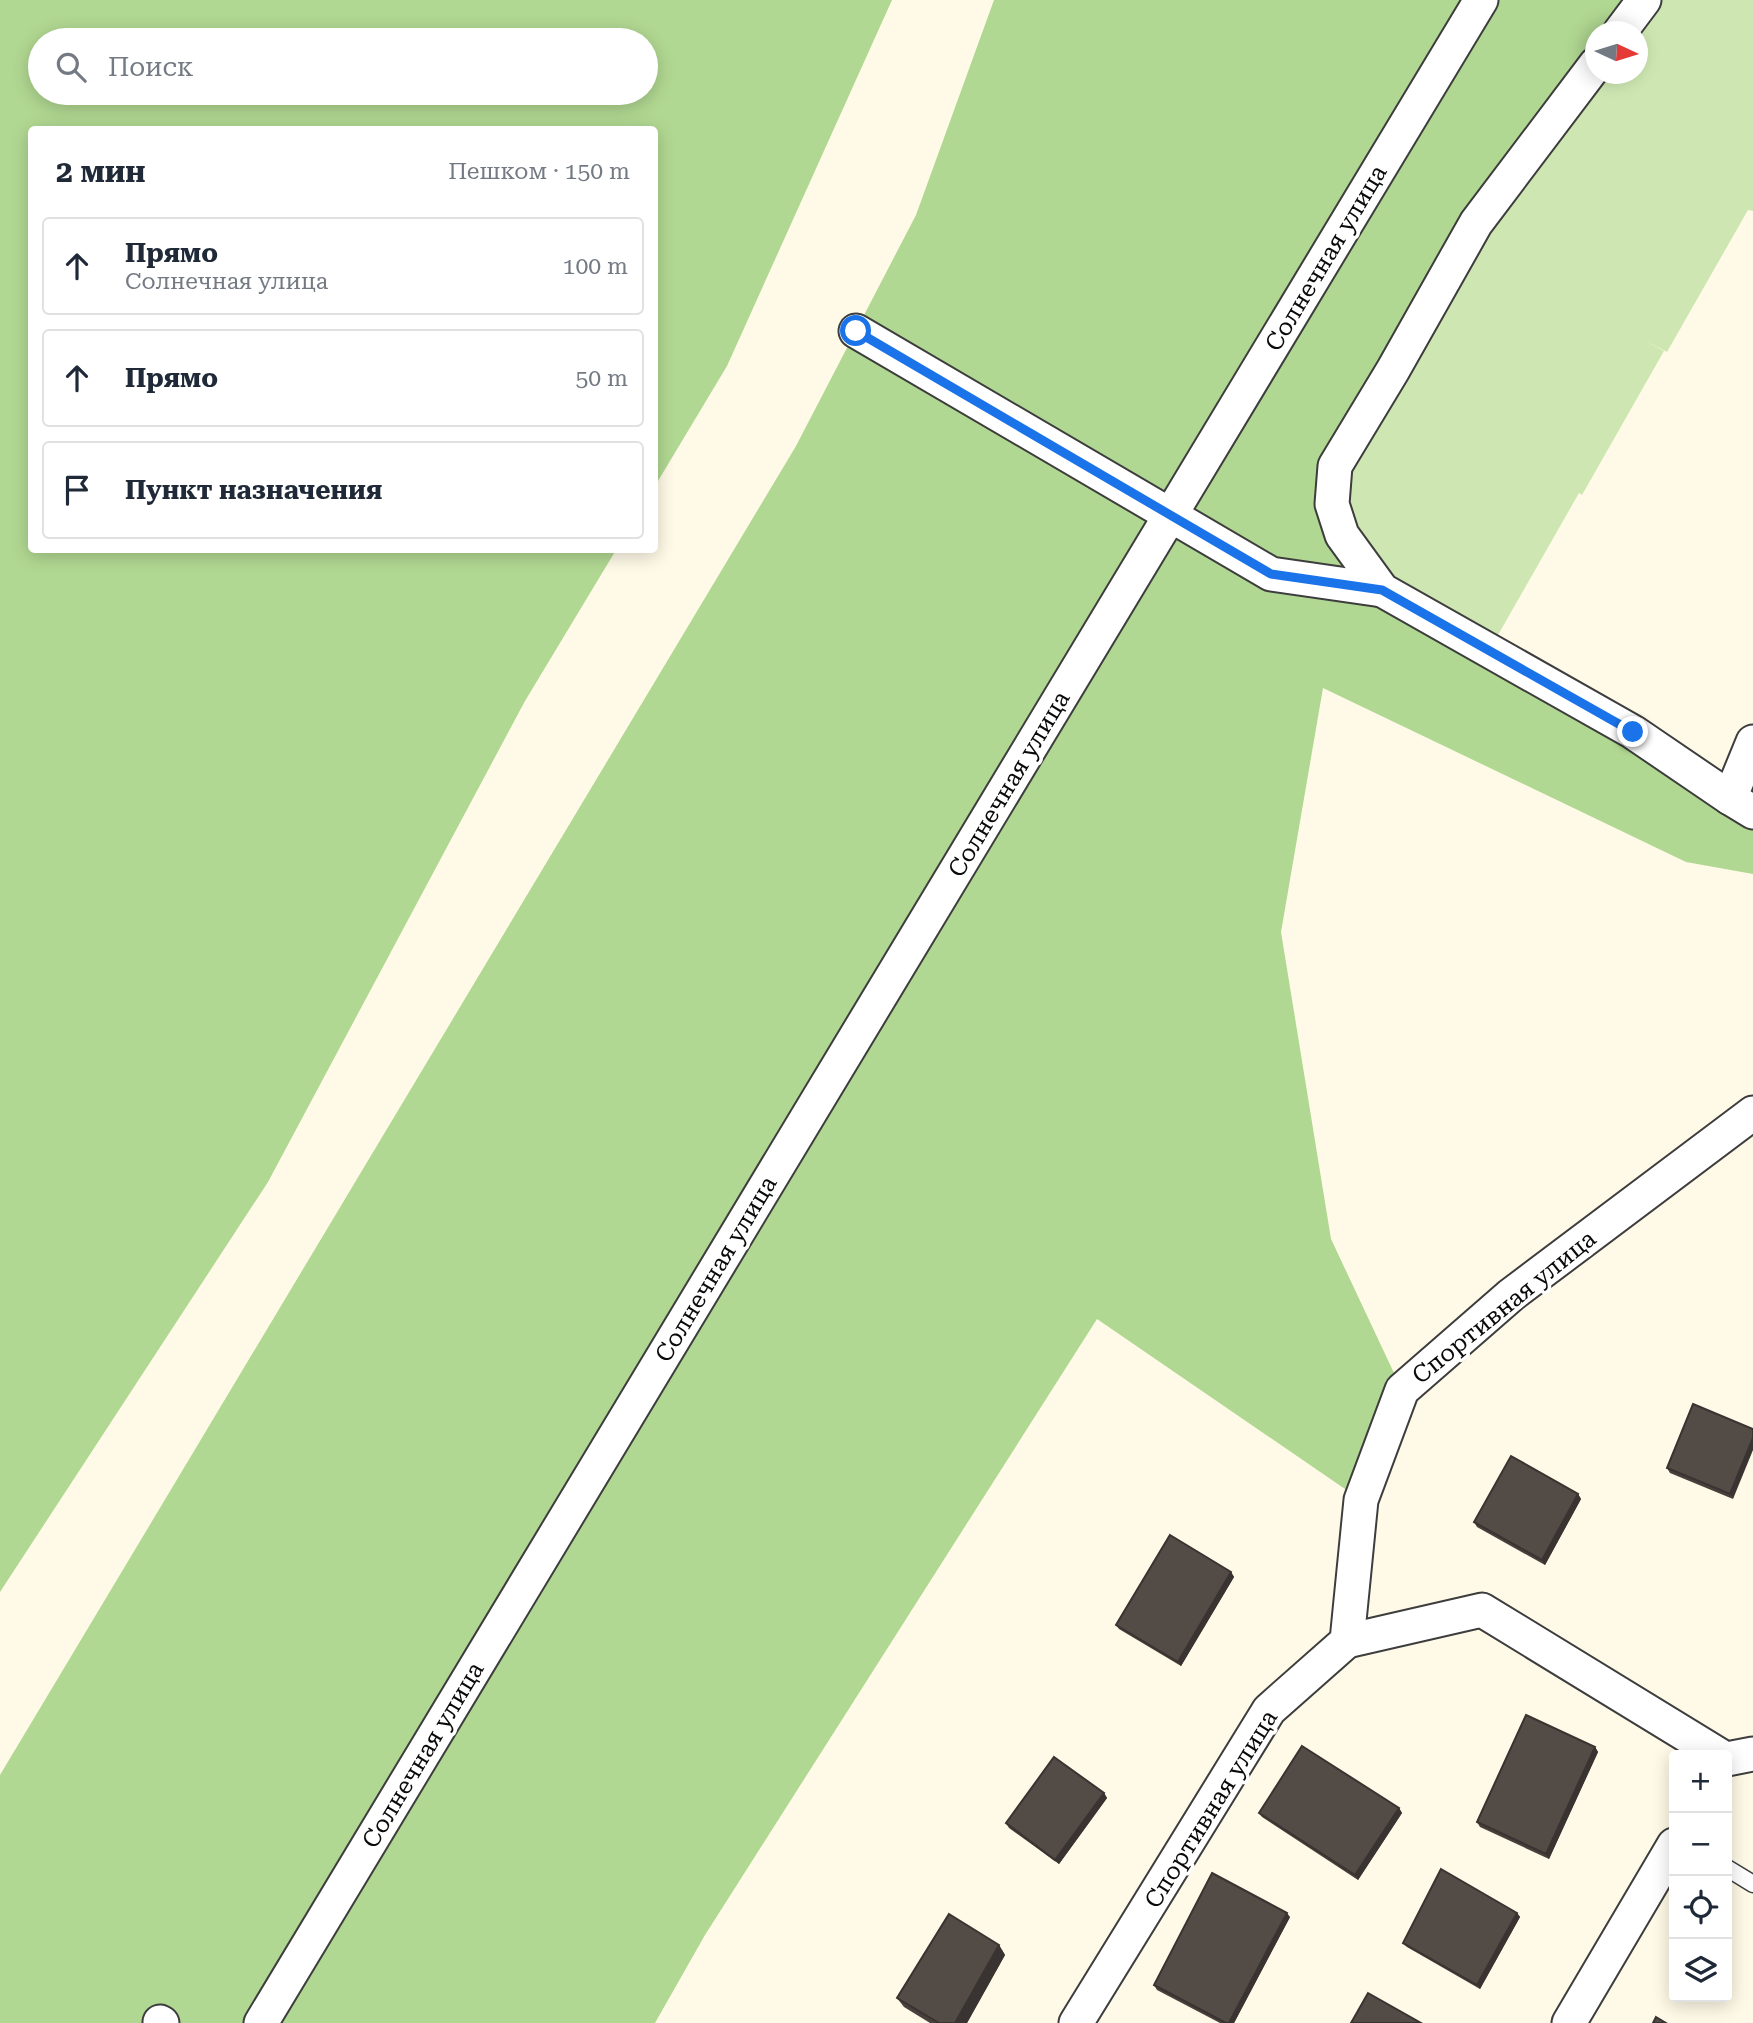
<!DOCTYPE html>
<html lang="ru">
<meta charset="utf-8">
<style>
body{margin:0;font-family:"Roboto Serif",serif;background:#f2f2f3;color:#1f2937}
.controls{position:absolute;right:21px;bottom:21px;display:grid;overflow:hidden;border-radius:7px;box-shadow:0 4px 18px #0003}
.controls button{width:63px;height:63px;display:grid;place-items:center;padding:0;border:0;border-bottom:2px solid #e0e1e3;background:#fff;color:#1f2937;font:35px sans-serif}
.compass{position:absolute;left:1585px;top:21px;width:63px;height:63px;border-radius:50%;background:#fff;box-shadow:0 4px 18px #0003;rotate:94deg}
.stop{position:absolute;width:21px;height:21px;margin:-16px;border:5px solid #1a73e8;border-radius:50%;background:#fff}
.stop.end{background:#1a73e8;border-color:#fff;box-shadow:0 2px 7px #0008}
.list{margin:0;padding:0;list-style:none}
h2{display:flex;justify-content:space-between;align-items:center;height:91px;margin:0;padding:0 28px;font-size:30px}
h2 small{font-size:23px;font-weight:400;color:#747a83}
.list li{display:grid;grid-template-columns:46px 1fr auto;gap:21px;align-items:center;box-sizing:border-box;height:98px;margin:0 14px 14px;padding:0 14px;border:2px solid #e0e1e3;border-radius:7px}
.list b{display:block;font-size:26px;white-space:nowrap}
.list p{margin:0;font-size:23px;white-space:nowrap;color:#747a83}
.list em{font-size:23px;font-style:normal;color:#747a83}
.icon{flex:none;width:38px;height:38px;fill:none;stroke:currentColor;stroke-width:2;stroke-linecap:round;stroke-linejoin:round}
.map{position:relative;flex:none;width:1753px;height:2023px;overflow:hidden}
.search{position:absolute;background:#fff;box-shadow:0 4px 18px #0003;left:28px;top:28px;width:630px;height:77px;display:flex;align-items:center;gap:18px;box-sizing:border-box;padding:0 24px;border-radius:38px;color:#747a83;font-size:26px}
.panel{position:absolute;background:#fff;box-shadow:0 4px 18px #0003;left:28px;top:126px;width:630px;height:427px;border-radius:7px}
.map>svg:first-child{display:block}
</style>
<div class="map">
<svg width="1753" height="2023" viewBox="0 0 1753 2023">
<rect width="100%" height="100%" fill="#fffae7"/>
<path fill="#cee7b2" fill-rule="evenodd" d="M1075,0H1753V211L1748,210L1667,352L1644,340L1664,351L1582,495L1579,493L1498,635L899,294ZM1596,32H1638V74H1596Z"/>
<g fill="#b1d892" fill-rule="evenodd">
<path d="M0,0H892L727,366L655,486L654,130H32V550H616L525,701L268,1182L0,1592ZM40,40H646V93H40Z"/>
<path d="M994,0H1644L1620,31L1596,32L1595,64L1475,223L1332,504L1382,591L1753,812V874L1686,862L1323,688L1281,932L1331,1239L1402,1390L1361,1500L1097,1319L705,1935L655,2023H0V1775L796,446L916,215Z"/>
</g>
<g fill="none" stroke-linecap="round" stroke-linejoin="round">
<defs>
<path id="service" d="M1727,1868L1753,1884"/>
<g id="minor">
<path d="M1620,32L1644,0"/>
<path d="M1596,64L1476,223L1393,370L1335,466L1332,504L1342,535L1382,590L1633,732L1730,798"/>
<path d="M856,331L1271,574L1382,590"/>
<path d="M1753,742L1730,798L1753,812"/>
<path d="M1347,1641L1482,1610L1719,1755"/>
<path d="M1727,1759L1753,1754"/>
<path d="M160,2022L162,2023"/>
<path d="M261,2023L1481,0"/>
<path d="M1076,2023L1269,1710L1347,1641L1361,1500L1402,1390L1511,1295L1753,1113"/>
<path d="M1569,2023L1674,1845"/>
</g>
</defs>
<use href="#service" stroke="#3d3d3d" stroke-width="19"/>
<use href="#minor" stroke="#3d3d3d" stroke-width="37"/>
<use href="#service" stroke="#fff" stroke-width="16"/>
<use href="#minor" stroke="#fff" stroke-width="33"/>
</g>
<g fill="#47403c">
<path d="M1693,1404L1733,1499L1670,1473L1667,1468Z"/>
<path d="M1578,1494L1581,1499L1545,1565L1477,1527L1474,1522Z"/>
<path d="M1231,1572L1234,1577L1181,1666L1119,1629L1116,1625Z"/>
<path d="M1595,1747L1598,1752L1549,1859L1480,1827L1477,1822Z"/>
<path d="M1104,1793L1107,1798L1059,1864L1009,1828L1006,1823Z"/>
<path d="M1399,1808L1402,1813L1358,1880L1262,1817L1259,1813Z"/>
<path d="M1517,1913L1520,1917L1480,1989L1407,1947L1403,1943Z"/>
<path d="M1290,1917L1234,2023H1220L1157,1990L1154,1985Z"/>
<path d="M999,1945L1005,1955L967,2023H930L904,2007L897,1998Z"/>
</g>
<g fill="#393431">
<path d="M1753,1438V1450L1733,1499L1730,1494Z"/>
<path d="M1578,1494L1581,1499L1545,1565L1542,1560Z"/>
<path d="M1231,1572L1234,1577L1181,1666L1178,1662Z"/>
<path d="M1595,1747L1598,1752L1549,1859L1546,1854Z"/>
<path d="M1104,1793L1107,1798L1059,1864L1055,1860Z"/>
<path d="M1399,1808L1402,1813L1358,1880L1355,1875Z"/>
<path d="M1287,1913L1290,1917L1234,2023H1229Z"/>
<path d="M1517,1913L1520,1917L1480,1989L1477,1985Z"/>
<path d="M999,1945L1005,1955L967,2023H955Z"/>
</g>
<g fill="#524b46" stroke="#393431" stroke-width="2">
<path d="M1693,1404L1753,1429V1438L1730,1494L1667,1468Z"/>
<path d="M1511,1456L1578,1494L1542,1560L1474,1522Z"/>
<path d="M1170,1535L1231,1572L1178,1662L1116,1625Z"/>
<path d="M1526,1715L1595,1747L1546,1854L1477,1822Z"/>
<path d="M1302,1746L1399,1808L1355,1875L1259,1813Z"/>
<path d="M1054,1757L1104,1793L1055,1860L1006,1823Z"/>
<path d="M1441,1869L1517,1913L1477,1985L1403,1943Z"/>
<path d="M1212,1873L1287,1913L1229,2023H1226L1154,1985Z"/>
<path d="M949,1914L999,1945L955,2023H939L897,1998Z"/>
<path d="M1368,1993L1421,2023H1351Z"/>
<path d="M1656,2017L1666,2023H1653Z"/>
</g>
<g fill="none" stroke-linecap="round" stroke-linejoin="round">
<path stroke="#1a73e8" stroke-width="9" d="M856,331L1271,574L1382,590L1633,732"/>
</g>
<g text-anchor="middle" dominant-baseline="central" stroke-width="7" stroke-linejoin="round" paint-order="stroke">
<g font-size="24" fill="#0a0a0a" stroke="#fff">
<text transform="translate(1326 258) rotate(-59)">Солнечная улица</text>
<text transform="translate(1009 784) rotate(-59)">Солнечная улица</text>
<text transform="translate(716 1269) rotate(-59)">Солнечная улица</text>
<text transform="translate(1504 1307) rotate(-39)">Спортивная улица</text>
<text transform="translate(423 1755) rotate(-59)">Солнечная улица</text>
<text transform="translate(1211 1809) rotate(-58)">Спортивная улица</text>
</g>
</g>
</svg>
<div class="controls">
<button>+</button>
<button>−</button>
<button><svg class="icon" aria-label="locate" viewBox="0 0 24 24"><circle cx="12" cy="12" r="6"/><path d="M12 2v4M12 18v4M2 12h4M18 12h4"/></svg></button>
<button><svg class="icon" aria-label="layers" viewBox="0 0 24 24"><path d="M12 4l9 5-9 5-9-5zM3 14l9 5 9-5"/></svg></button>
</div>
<svg class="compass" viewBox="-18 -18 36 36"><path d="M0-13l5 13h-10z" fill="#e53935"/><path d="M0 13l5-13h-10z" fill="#747a83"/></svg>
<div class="stop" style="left:856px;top:331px"></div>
<div class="stop end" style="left:1633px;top:732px"></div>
<div class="search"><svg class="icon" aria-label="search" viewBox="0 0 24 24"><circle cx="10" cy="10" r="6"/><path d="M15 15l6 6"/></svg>Поиск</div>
<section class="panel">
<h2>2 мин<small>Пешком · 150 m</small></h2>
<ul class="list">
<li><svg class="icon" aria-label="ahead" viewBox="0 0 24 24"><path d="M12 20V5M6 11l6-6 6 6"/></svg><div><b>Прямо</b><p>Солнечная улица</p></div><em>100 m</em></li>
<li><svg class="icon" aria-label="ahead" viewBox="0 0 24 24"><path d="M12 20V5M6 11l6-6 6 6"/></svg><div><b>Прямо</b></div><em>50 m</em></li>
<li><svg class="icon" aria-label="arrive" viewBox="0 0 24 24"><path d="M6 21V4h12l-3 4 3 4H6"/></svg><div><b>Пункт назначения</b></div></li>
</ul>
</section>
</div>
